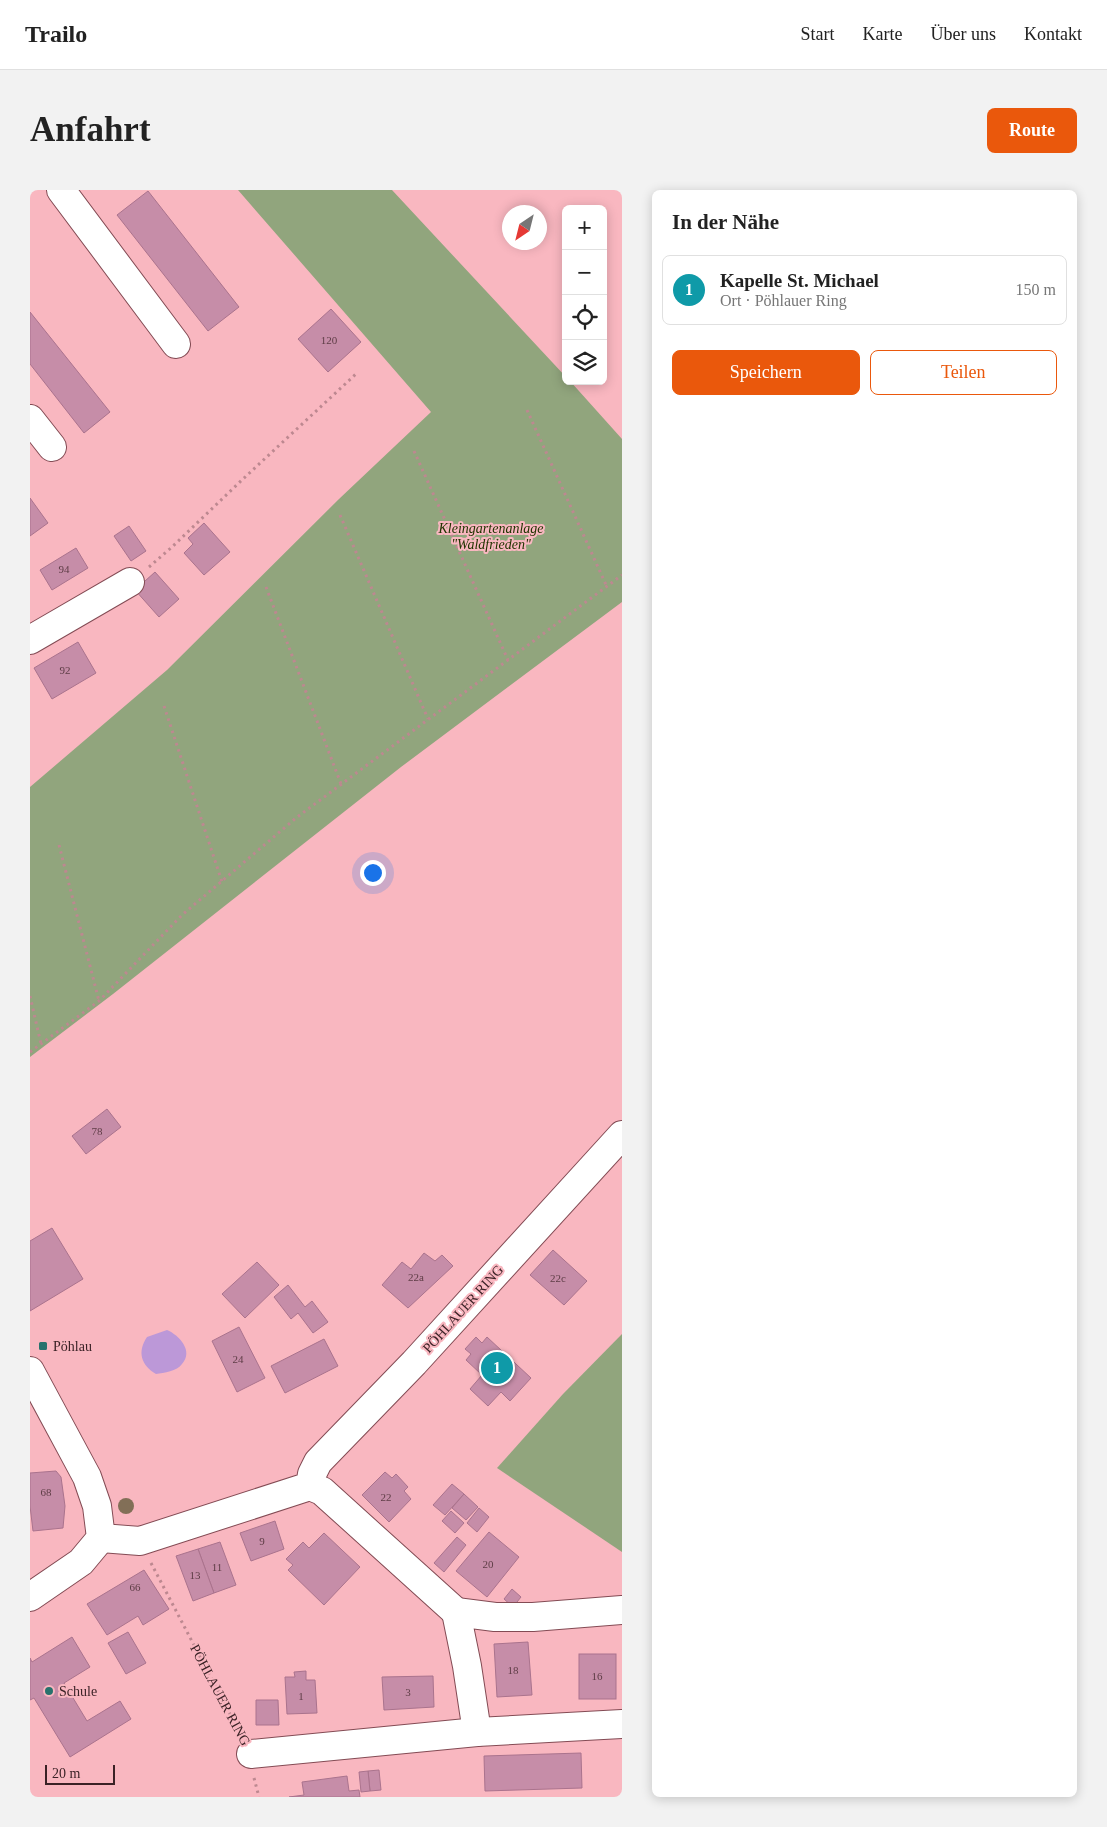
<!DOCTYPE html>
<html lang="de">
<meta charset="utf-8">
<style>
body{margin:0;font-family:"Times New Roman",serif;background:#f2f2f2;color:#222}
.controls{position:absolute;right:15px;top:15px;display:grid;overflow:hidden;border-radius:8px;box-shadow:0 2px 12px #0003}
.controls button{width:45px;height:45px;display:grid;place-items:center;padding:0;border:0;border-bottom:1px solid #e0e0e0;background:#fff;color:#222;font:25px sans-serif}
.compass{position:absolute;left:472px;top:15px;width:45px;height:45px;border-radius:50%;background:#fff;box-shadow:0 2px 12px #0003;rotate:215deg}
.scale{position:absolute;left:15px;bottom:12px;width:70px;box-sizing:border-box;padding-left:5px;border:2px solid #3b2226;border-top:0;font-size:14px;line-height:18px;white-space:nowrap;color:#3b2226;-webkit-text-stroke:4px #f9b7c0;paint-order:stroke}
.you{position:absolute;left:342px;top:682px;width:18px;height:18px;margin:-12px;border:4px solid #fff;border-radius:50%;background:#1a73e8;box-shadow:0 0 0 8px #1a73e833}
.badge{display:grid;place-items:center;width:32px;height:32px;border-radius:50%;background:#ea580c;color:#fff;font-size:16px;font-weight:700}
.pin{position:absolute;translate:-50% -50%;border:2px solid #fff;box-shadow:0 1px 5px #0006}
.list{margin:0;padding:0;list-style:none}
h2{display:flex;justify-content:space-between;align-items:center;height:65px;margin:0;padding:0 20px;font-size:21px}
h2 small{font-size:16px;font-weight:400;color:#767676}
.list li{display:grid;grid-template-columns:32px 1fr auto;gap:15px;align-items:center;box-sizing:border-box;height:70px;margin:0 10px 10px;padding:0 10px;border:1px solid #e0e0e0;border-radius:8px}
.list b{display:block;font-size:19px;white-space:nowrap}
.list p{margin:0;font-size:16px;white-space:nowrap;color:#767676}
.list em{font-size:16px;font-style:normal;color:#767676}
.actions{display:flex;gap:10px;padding:15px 20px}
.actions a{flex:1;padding:11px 0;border:1px solid #ea580c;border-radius:8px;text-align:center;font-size:18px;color:#ea580c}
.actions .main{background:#ea580c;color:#fff}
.icon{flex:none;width:28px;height:28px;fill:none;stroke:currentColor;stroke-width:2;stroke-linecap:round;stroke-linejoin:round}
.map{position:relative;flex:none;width:592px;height:1607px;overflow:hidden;border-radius:8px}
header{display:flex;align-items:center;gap:30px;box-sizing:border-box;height:70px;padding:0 25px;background:#fff;border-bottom:1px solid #e0e0e0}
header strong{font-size:24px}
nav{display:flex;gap:28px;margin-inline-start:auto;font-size:18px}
.intro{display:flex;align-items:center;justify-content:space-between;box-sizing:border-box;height:120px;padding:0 30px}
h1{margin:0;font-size:35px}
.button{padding:12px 22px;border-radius:8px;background:#ea580c;color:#fff;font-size:18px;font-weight:700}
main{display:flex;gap:30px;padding:0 30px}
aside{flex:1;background:#fff;border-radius:8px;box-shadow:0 2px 12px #0003}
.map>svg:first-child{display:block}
</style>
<header>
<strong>Trailo</strong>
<nav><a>Start</a><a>Karte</a><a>Über uns</a><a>Kontakt</a></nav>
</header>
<div class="intro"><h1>Anfahrt</h1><a class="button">Route</a></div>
<main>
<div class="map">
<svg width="592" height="1607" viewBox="0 0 592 1607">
<rect width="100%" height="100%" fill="#f9b7c0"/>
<g fill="#91a57d">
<path d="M208,0H362L536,187V191H540L592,249V412L371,577L83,804L0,867V597L137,480L309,309L401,222Z"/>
<path d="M592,1144V1362L467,1278L533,1204Z"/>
</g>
<path fill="#bc98d8" d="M137,1140C149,1145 164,1161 152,1174C147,1181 134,1183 126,1184C111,1175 107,1162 117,1147Z"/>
<g fill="#c68da8" stroke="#aa738d">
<path d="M118,1L209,117L178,141L87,25Z"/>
<path d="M301,119L331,152L298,182L268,149Z"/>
<path d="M0,122L80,222L54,243L0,174Z"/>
<path d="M0,308L18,333L0,346Z"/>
<path d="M174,333L200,362L174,385L154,363L163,354L158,348Z"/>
<path d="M99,336L116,361L101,371L84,346Z"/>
<path d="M46,358L58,378L22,400L10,380Z"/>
<path d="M125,382L149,409L129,427L105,400Z"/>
<path d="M48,452L66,483L22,509L4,478Z"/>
<path d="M77,919L91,937L56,964L42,946Z"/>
<path d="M22,1038L53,1089L0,1121V1051Z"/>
<path d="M523,1060L557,1091L534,1115L500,1085Z"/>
<path d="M394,1063L405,1071L412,1065L423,1076L378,1118L352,1095L372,1072L381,1079Z"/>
<path d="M227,1072L249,1095L215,1128L192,1104Z"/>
<path d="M258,1095L275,1117L282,1111L298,1132L283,1143L268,1123L261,1129L244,1107Z"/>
<path d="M209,1137L235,1188L207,1202L182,1151Z"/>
<path d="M446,1147L452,1153L457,1147L501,1188L480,1211L471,1202L458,1216L440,1199L452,1185L436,1170L441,1164L435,1159Z"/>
<path d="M294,1149L308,1176L255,1203L241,1176Z"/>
<path d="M26,1281L31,1287L35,1316L33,1338L3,1341L0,1316V1283Z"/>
<path d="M355,1282L362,1288L366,1284L378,1297L374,1301L381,1309L359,1332L332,1305Z"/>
<path d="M422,1294L434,1304L415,1325L403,1315Z"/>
<path d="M434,1304L448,1317L436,1330L422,1318Z"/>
<path d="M449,1318L459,1327L447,1342L437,1333Z"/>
<path d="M421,1321L434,1333L425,1343L412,1331Z"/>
<path d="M245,1331L254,1359L221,1371L210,1343Z"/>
<path d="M459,1342L489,1367L457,1407L426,1381Z"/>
<path d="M294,1343L330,1377L294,1415L258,1380L263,1375L256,1369L273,1352L279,1358Z"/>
<path d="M427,1347L436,1355L414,1382L404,1373Z"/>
<path d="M190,1352L206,1395L184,1403L168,1359Z"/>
<path d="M168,1359L184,1403L163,1411L146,1366Z"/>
<path d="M114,1380L139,1419L113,1435L108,1426L77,1445L57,1414Z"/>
<path d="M482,1399L491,1407L483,1417L474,1409Z"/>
<path d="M98,1442L116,1473L96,1484L78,1453Z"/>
<path d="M42,1447L60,1477L34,1493L57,1531L90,1511L101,1529L40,1567L4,1508L0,1510V1468L2,1472Z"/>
<path d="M498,1452L502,1505L467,1507L464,1454Z"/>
<rect x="549" y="1464" width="37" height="45"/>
<path d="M276,1481V1490H285L287,1523L257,1524L255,1487H265L264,1482Z"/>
<path d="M403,1486L404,1517L354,1520L352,1487Z"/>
<path d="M226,1510H248L249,1535H226Z"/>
<path d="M551,1563L552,1598L455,1601L454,1566Z"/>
<path d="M349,1580L351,1600L340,1601L338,1581Z"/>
<path d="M338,1581L340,1601L331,1602L329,1582Z"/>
<path d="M317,1586L319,1601L329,1600L330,1607H259L274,1605L272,1592Z"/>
</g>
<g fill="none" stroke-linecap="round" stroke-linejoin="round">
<defs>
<g id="minor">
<path d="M31,0L146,154"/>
<path d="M0,229L22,257"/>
<path d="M0,450L100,392"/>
<path d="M0,1181L57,1287L67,1316L71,1348L51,1372L0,1407"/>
<path d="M280,1296L292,1301L426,1422"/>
<path d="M71,1348L110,1351L280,1296L282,1284L288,1272L384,1173L592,945"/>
<path d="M447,1542L437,1476L426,1422L465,1427H503L592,1420"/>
<path d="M221,1564L447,1542L592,1534"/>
</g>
</defs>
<use href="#minor" stroke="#834b54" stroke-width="30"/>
<g stroke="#bd8890" stroke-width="3" stroke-dasharray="2.5 4" stroke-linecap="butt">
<path d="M497,220L577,397"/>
<path d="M384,261L478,470"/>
<path d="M310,325L398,529"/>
<path d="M119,377L142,357L213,289L327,183"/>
<path d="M236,397L311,594"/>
<path d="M134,516L192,692"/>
<path d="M29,655L69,811"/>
<path d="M0,806L11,854"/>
<path d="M0,862L69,811L152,725L266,628L592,385"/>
<path d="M121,1373L210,1543"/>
<path d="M224,1588L229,1607"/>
</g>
<use href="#minor" stroke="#fff" stroke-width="28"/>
</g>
<circle fill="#826f57" cx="96" cy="1316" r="8"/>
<g fill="#28726d" stroke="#f9b7c0" stroke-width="2">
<rect x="8" y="1151" width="10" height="10" rx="2.5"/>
<circle cx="19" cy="1501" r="5"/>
</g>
<g text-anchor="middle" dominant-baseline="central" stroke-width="4" stroke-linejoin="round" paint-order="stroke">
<g font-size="11" fill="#5e3d46">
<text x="299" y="150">120</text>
<text x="34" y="379">94</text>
<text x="35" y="480">92</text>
<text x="67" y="941">78</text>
<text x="386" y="1087">22a</text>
<text x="528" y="1088">22c</text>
<text x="208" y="1169">24</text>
<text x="16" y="1302">68</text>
<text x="356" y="1307">22</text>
<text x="232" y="1351">9</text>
<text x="458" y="1374">20</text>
<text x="187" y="1377">11</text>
<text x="165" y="1385">13</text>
<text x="105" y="1397">66</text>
<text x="483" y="1480">18</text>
<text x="567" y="1486">16</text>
<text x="378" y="1502">3</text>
<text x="271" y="1506">1</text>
</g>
<g font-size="14" font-style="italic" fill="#203401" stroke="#f9b7c0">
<text x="461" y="338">Kleingartenanlage<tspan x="461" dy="16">"Waldfrieden"</tspan></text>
</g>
<g font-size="14" fill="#3b2226" stroke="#f9b7c0">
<text transform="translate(433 1119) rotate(-48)">PÖHLAUER RING</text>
<text transform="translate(190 1505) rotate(62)">PÖHLAUER RING</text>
</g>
<g font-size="14" fill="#3b2226" stroke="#f9b7c0" text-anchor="start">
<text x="23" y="1156">Pöhlau</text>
<text x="29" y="1501">Schule</text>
</g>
</g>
</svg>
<div class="controls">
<button>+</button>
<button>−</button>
<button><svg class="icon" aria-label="locate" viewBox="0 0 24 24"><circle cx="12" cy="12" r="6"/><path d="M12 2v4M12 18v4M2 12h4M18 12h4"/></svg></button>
<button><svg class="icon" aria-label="layers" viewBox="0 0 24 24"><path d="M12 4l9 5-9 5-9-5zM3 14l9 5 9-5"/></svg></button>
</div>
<svg class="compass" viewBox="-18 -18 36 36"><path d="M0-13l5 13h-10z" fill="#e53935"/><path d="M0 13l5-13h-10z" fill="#767676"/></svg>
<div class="scale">20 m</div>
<div class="you"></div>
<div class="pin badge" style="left:467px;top:1178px;background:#0f9aa8">1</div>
</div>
<aside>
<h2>In der Nähe<small></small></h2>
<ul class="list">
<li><span class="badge" style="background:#0f9aa8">1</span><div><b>Kapelle St. Michael</b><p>Ort · Pöhlauer Ring</p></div><em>150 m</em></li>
</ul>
<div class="actions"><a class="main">Speichern</a><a>Teilen</a></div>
</aside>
</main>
